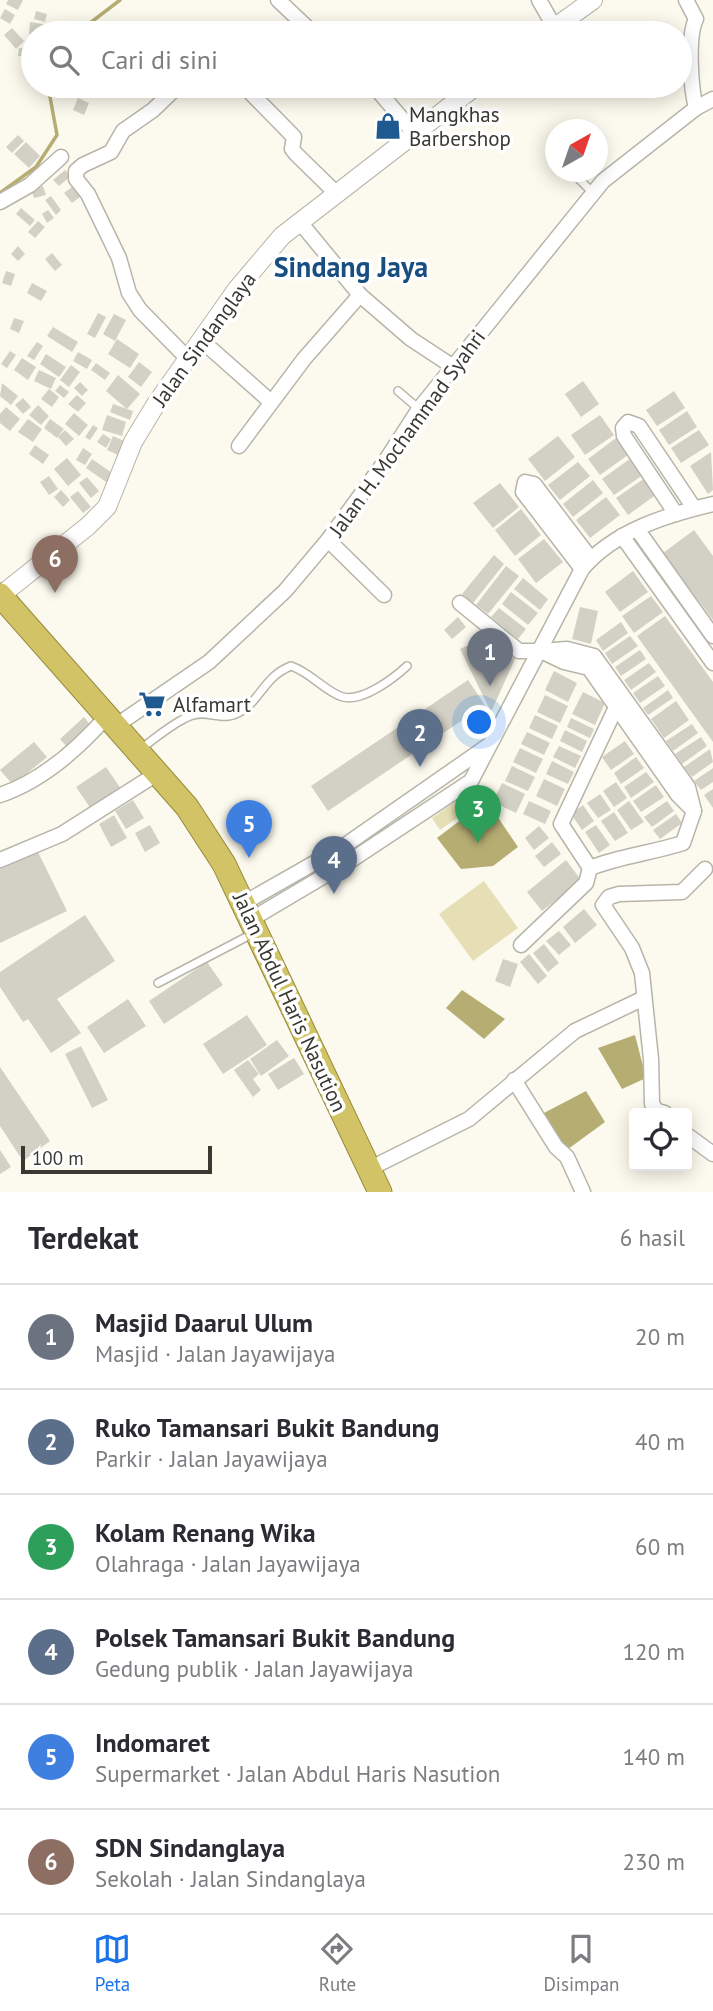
<!DOCTYPE html>
<html lang="id">
<meta charset="utf-8">
<style>
body{margin:0;font-family:"PT Sans",sans-serif;background:#f7f7f7;color:#2b2b33}
.controls{position:absolute;right:21px;bottom:21px;display:grid;overflow:hidden;border-radius:7px;box-shadow:0 4px 18px #0003}
.controls button{width:63px;height:63px;display:grid;place-items:center;padding:0;border:0;border-bottom:2px solid #e1e1e2;background:#fff;color:#2b2b33;font:35px sans-serif}
.compass{position:absolute;left:545px;top:119px;width:63px;height:63px;border-radius:50%;background:#fff;box-shadow:0 4px 18px #0003;rotate:40deg}
.scale{position:absolute;left:21px;bottom:18px;width:191px;box-sizing:border-box;padding-left:7px;border:4px solid #393833;border-top:0;font-size:19px;line-height:24px;white-space:nowrap;color:#393833;-webkit-text-stroke:5px #fff;paint-order:stroke}
.you{position:absolute;left:480px;top:723px;width:24px;height:24px;margin:-18px;border:5px solid #fff;border-radius:50%;background:#1a73e8;box-shadow:0 0 0 10px #1a73e833}
.badge{display:grid;place-items:center;width:46px;height:46px;border-radius:50%;background:#1a73e8;color:#fff;font-size:23px;font-weight:700}
.pin{position:absolute;translate:-50% -58px;filter:drop-shadow(0 2px 4px #0008)}
.pin::after{content:'';position:absolute;top:37px;width:24px;height:21px;background:inherit;clip-path:polygon(0 0,100% 0,50% 100%)}
.list{margin:0;padding:0;list-style:none}
h2{display:flex;justify-content:space-between;align-items:center;height:91px;margin:0;padding:0 28px;font-size:30px}
h2 small{font-size:23px;font-weight:400;color:#7c7c81}
.list li{display:grid;grid-template-columns:46px 1fr auto;gap:21px;align-items:center;box-sizing:border-box;height:105px;padding:0 28px;border-top:2px solid #e1e1e2}
.list b{display:block;font-size:26px;white-space:nowrap}
.list p{margin:0;font-size:23px;white-space:nowrap;color:#7c7c81}
.list em{font-size:23px;font-style:normal;color:#7c7c81}
.icon{flex:none;width:38px;height:38px;fill:none;stroke:currentColor;stroke-width:2;stroke-linecap:round;stroke-linejoin:round}
.map{position:relative;flex:none;width:713px;height:1192px;overflow:hidden}
.search{position:absolute;background:#fff;box-shadow:0 4px 18px #0003;left:21px;right:21px;top:21px;height:77px;display:flex;align-items:center;gap:18px;box-sizing:border-box;padding:0 24px;border-radius:38px;color:#7c7c81;font-size:26px}
.sheet{height:721px;background:#fff}
nav{display:flex;justify-content:space-around;align-items:center;box-sizing:border-box;height:98px;border-top:2px solid #e1e1e2;background:#fff;font-size:19px;color:#7c7c81}
nav a{display:grid;justify-items:center;gap:4px}
nav .on{color:#1a73e8}
.map>svg:first-child{display:block}
</style>
<div class="map">
<svg width="713" height="1192" viewBox="0 0 713 1192">
<rect width="100%" height="100%" fill="#fcfaee"/>
<g fill="#e6dfb5">
<path d="M465,795L474,806L440,830L432,818Z"/>
<path d="M484,881L518,928L473,961L439,914Z"/>
</g>
<g fill="#b6ad73">
<path d="M497,816L518,847L493,866L461,869L437,838L462,819Z"/>
<path d="M462,990L505,1019L484,1039L446,1008Z"/>
<path d="M635,1035L646,1078L622,1089L598,1048Z"/>
<path d="M586,1091L605,1122L564,1152L542,1114Z"/>
</g>
<g fill="none" stroke-linecap="round" stroke-linejoin="round">
<g stroke="#b6ad73" stroke-width="3.5">
<path d="M77,33L120,0"/>
<path d="M0,193L36,167L57,135L48,86"/>
</g>
</g>
<g fill="#d3d1c5">
<path d="M8,0H23L18,10L6,4Z"/>
<path d="M5,9L15,15L10,24L0,18Z"/>
<path d="M36,11L47,14L45,22L34,19Z"/>
<path d="M30,22L48,25L47,33L29,34Z"/>
<path d="M50,23L66,25L65,33H49Z"/>
<path d="M12,28L24,41L16,49L4,35Z"/>
<path d="M19,48L31,49L30,57L18,56Z"/>
<path d="M78,98L89,103L84,115L73,110Z"/>
<path d="M18,135L24,141L12,153L6,147Z"/>
<path d="M26,142L40,156L29,168L14,154Z"/>
<path d="M65,170L71,176L59,186L53,180Z"/>
<path d="M43,186L46,195L34,198L31,189Z"/>
<path d="M72,187L80,197L72,203L64,193Z"/>
<path d="M51,196L61,210L56,215L45,200Z"/>
<path d="M21,208L35,220L30,226L16,214Z"/>
<path d="M48,210L54,218L47,223L42,214Z"/>
<path d="M38,221L45,227L35,238L28,232Z"/>
<path d="M18,246L25,254L18,261L11,254Z"/>
<path d="M52,253L62,265L55,271L45,259Z"/>
<path d="M6,271L15,274L11,286L2,283Z"/>
<path d="M32,283L47,291L41,301L27,293Z"/>
<path d="M98,313L106,317L95,338L87,334Z"/>
<path d="M114,314L126,320L115,341L103,334Z"/>
<path d="M14,318L24,321L19,333L10,329Z"/>
<path d="M53,327L78,342L72,352L47,336Z"/>
<path d="M117,339L139,354L130,368L108,354Z"/>
<path d="M37,342L43,346L34,360L27,356Z"/>
<path d="M10,351L16,355L7,368L1,364Z"/>
<path d="M78,352L92,360L87,369L73,361Z"/>
<path d="M46,354L66,367L59,377L40,364Z"/>
<path d="M22,358L36,367L28,380L14,370Z"/>
<path d="M139,362L152,372L141,387L128,377Z"/>
<path d="M96,363L110,373L105,380L91,370Z"/>
<path d="M71,365L80,372L69,387L60,380Z"/>
<path d="M39,370L56,378L51,389L34,381Z"/>
<path d="M118,375L140,394L127,409L106,391Z"/>
<path d="M583,381L599,404L581,417L565,394Z"/>
<path d="M80,382L88,390L82,396L74,388Z"/>
<path d="M2,383L18,396L11,405L0,396Z"/>
<path d="M60,385L69,392L64,398L55,391Z"/>
<path d="M49,389L59,397L52,407L41,399Z"/>
<path d="M674,391L685,408L657,426L646,410Z"/>
<path d="M77,395L86,403L78,412L68,404Z"/>
<path d="M23,398L31,407L23,414L15,405Z"/>
<path d="M113,404L133,411L130,420L110,412Z"/>
<path d="M38,405L49,416L41,425L29,415Z"/>
<path d="M6,407L20,419L10,431L0,423V414Z"/>
<path d="M687,411L697,427L669,445L659,430Z"/>
<path d="M74,413L88,425L79,436L65,424Z"/>
<path d="M107,415L126,422L122,436L102,430Z"/>
<path d="M600,415L614,435L585,455L571,435Z"/>
<path d="M28,419L42,429L33,442L18,432Z"/>
<path d="M50,419L64,429L57,438L44,428Z"/>
<path d="M93,425L98,428L90,440L85,437Z"/>
<path d="M65,430L74,439L66,446L58,437Z"/>
<path d="M699,430L709,445L681,463L671,448Z"/>
<path d="M103,434L111,439L106,448L97,442Z"/>
<path d="M113,436L124,441L118,455L107,450Z"/>
<path d="M558,436L575,457L545,481L528,459Z"/>
<path d="M616,438L628,455L600,475L588,459Z"/>
<path d="M35,445L49,455L43,464L29,454Z"/>
<path d="M83,448L92,454L85,465L76,460Z"/>
<path d="M711,452L713,490L708,494L690,466Z"/>
<path d="M67,458L81,475L68,486L54,469Z"/>
<path d="M631,458L643,475L614,495L602,479Z"/>
<path d="M92,459L115,475L109,484L86,468Z"/>
<path d="M578,462L590,476L560,500L548,485Z"/>
<path d="M49,476L58,489L49,495L40,482Z"/>
<path d="M87,477L99,491L91,498L79,483Z"/>
<path d="M645,478L657,494L628,515L616,498Z"/>
<path d="M593,480L603,493L573,517L563,504Z"/>
<path d="M500,483L519,507L493,528L473,503Z"/>
<path d="M61,490L70,500L63,507L54,497Z"/>
<path d="M78,491L91,507L83,513L70,497Z"/>
<path d="M606,497L620,515L590,538L576,520Z"/>
<path d="M521,509L541,535L515,556L495,530Z"/>
<path d="M694,530L713,556V620L663,553Z"/>
<path d="M544,539L563,562L536,583L518,559Z"/>
<path d="M494,555L504,564L473,603L462,594Z"/>
<path d="M506,566L519,576L488,614L476,605Z"/>
<path d="M633,571L648,592L620,612L605,592Z"/>
<path d="M523,578L548,599L540,610L514,589Z"/>
<path d="M511,592L538,613L528,625L502,604Z"/>
<path d="M651,596L663,612L634,633L622,616Z"/>
<path d="M580,607L598,611L591,644L572,639Z"/>
<path d="M499,608L526,629L518,639L491,617Z"/>
<path d="M665,616L713,682V742L637,636Z"/>
<path d="M458,617L466,627L452,639L444,630Z"/>
<path d="M621,622L628,633L603,651L596,640Z"/>
<path d="M630,636L638,646L612,664L605,653Z"/>
<path d="M486,637L515,659L491,712L460,649Z"/>
<path d="M640,650L646,659L621,676L615,667Z"/>
<path d="M649,663L656,672L631,690L624,680Z"/>
<path d="M554,671L577,683L568,702L545,690Z"/>
<path d="M658,676L665,686L640,703L633,693Z"/>
<path d="M468,680L485,705L328,811L311,786Z"/>
<path d="M668,690L673,698L648,715L643,708Z"/>
<path d="M583,692L605,703L595,725L572,714Z"/>
<path d="M545,695L568,706L560,723L537,712Z"/>
<path d="M676,701L689,720L664,738L651,719Z"/>
<path d="M535,715L558,726L552,739L529,728Z"/>
<path d="M84,717L91,726L67,747L60,739Z"/>
<path d="M571,718L594,729L590,738L567,727Z"/>
<path d="M692,724L698,733L673,751L666,741Z"/>
<path d="M565,730L587,741L582,752L560,741Z"/>
<path d="M527,732L550,743L544,755L521,744Z"/>
<path d="M701,737L707,746L682,764L675,754Z"/>
<path d="M625,741L634,754L611,770L602,757Z"/>
<path d="M34,742L47,757L13,785L0,770Z"/>
<path d="M559,746L581,756L575,768L553,757Z"/>
<path d="M520,748L543,759L536,773L513,762Z"/>
<path d="M710,749L713,762L692,777L684,767Z"/>
<path d="M636,757L644,768L621,784L614,773Z"/>
<path d="M552,761L574,772L568,784L546,774Z"/>
<path d="M512,766L535,777L528,791L505,781Z"/>
<path d="M106,767L121,789L91,809L76,787Z"/>
<path d="M713,768V782L701,790L694,781Z"/>
<path d="M646,772L654,782L631,798L624,787Z"/>
<path d="M544,779L565,789L557,806L536,796Z"/>
<path d="M616,782L627,798L614,807L603,791Z"/>
<path d="M502,783L525,794L516,813L493,802Z"/>
<path d="M656,785L664,797L641,812L633,801Z"/>
<path d="M713,789V808L704,795Z"/>
<path d="M600,794L611,810L598,818L587,803Z"/>
<path d="M133,800L144,818L126,829L115,811Z"/>
<path d="M529,801L551,811L545,824L523,814Z"/>
<path d="M629,801L644,822L631,830L617,810Z"/>
<path d="M667,801L674,811L652,827L644,817Z"/>
<path d="M583,805L594,821L582,830L571,814Z"/>
<path d="M614,812L628,833L615,841L601,821Z"/>
<path d="M676,814L682,823L660,839L653,830Z"/>
<path d="M114,815L127,838L111,847L99,824Z"/>
<path d="M150,825L160,843L145,852L135,833Z"/>
<path d="M596,825L610,845L599,853L585,832Z"/>
<path d="M539,826L549,838L534,850L525,838Z"/>
<path d="M552,842L561,854L544,867L535,856Z"/>
<path d="M36,848L67,911L0,943V865Z"/>
<path d="M566,860L581,880L542,911L527,892Z"/>
<path d="M584,909L597,925L575,943L563,927Z"/>
<path d="M85,915L115,961L57,999L81,1033L51,1053L28,1019L23,1022L0,987V972Z"/>
<path d="M559,931L571,945L559,955L546,941Z"/>
<path d="M544,944L559,963L548,972L533,953Z"/>
<path d="M529,954L547,976L538,984L520,962Z"/>
<path d="M503,959L518,964L510,987L495,981Z"/>
<path d="M207,962L223,985L164,1024L149,1001Z"/>
<path d="M128,999L146,1026L104,1053L87,1027Z"/>
<path d="M247,1015L267,1045L223,1074L203,1044Z"/>
<path d="M277,1040L289,1056L261,1076L250,1059Z"/>
<path d="M81,1046L108,1100L92,1108L65,1054Z"/>
<path d="M294,1058L304,1074L278,1090L268,1074Z"/>
<path d="M248,1060L259,1074L253,1079L261,1090L253,1097L234,1070Z"/>
<path d="M0,1067L50,1141L23,1161L0,1126Z"/>
<path d="M0,1150L11,1167L0,1174Z"/>
</g>
<g fill="none" stroke-linecap="round" stroke-linejoin="round">
<defs>
<g id="service">
<path d="M574,174L593,193"/>
<path d="M398,391L419,409"/>
<path d="M139,750C155,739 172,723 190,716C206,709 222,722 238,713C261,701 263,677 291,666C310,672 327,693 343,697C363,702 394,678 407,666"/>
<path d="M158,983L252,934"/>
</g>
<g id="minor">
<path d="M278,0L313,33"/>
<path d="M539,0L555,28"/>
<path d="M686,0L696,19C687,37 691,89 696,108"/>
<path d="M178,86L153,110L123,131L111,152L83,165L76,171V179L88,194L119,258L129,293L140,310L188,359"/>
<path d="M244,86L294,137L292,149L296,154L337,194"/>
<path d="M374,86L415,134"/>
<path d="M0,202L30,185L61,157"/>
<path d="M360,295L411,339L452,366"/>
<path d="M201,340L271,402"/>
<path d="M239,446L304,359L360,295L299,221"/>
<path d="M676,514L624,436L623,428L628,422L639,426L694,508"/>
<path d="M637,529L713,636"/>
<path d="M622,536L713,663"/>
<path d="M328,540L384,595"/>
<path d="M582,569L523,492L525,482L534,484L591,559"/>
<path d="M460,603L519,651H541"/>
<path d="M567,649L594,656L688,787L694,811L678,795L589,668L564,662L541,651Z"/>
<path d="M117,725L209,662L285,591L328,540L386,460L419,409L603,181L696,108L713,99"/>
<path d="M0,795C42,781 79,748 108,715"/>
<path d="M0,860L62,834L158,773"/>
<path d="M590,868L561,824L620,699"/>
<path d="M244,903L344,846L489,745"/>
<path d="M250,920L353,859L471,781L582,569C614,531 666,515 713,504"/>
<path d="M521,945L586,883L590,868C620,856 652,853 683,843L694,811"/>
<path d="M514,1080L556,1147L567,1157L583,1192"/>
<path d="M665,1113L657,1111L652,1104L651,1059L642,973L632,948L603,905L609,897L619,894L682,892L705,869"/>
<path d="M687,1135L713,1154"/>
<path d="M369,1169L469,1119L575,1031L644,998"/>
</g>
<g id="tertiary">
<path d="M547,33L593,0"/>
<path d="M0,596L88,526L107,507L133,442L156,404L237,289L282,236L476,86"/>
</g>
<path id="trunk" d="M0,595L187,807L224,864L380,1192"/>
</defs>
<use href="#service" stroke="#b7b5aa" stroke-width="10"/>
<use href="#minor" stroke="#b7b5aa" stroke-width="17"/>
<use href="#tertiary" stroke="#b7b5aa" stroke-width="20"/>
<use href="#trunk" stroke="#95893c" stroke-width="25"/>
<use href="#service" stroke="#fff" stroke-width="7"/>
<use href="#minor" stroke="#fff" stroke-width="14"/>
<use href="#tertiary" stroke="#fff" stroke-width="18"/>
<use href="#trunk" stroke="#d2c367" stroke-width="23"/>
</g>
<defs>
<symbol id="shop-bare" viewBox="-9 -9 18 18"><path d="M-5-2.5h2.3a2.7 3.5 0 0 1 5.4 0H5L5.5 6h-11ZM-1.5-2.5h3a1.5 2.3 0 0 0-3 0Z" fill="#1e5990" stroke="#fff" stroke-width="2.5" paint-order="stroke"/></symbol>
<symbol id="supermarket-bare" viewBox="-9 -9 18 18"><path d="M-6-5.5h2.5l.6 2H6L4.5 2H-2.5L-4.4-4H-6ZM-1.5 3.2a1.3 1.3 0 1 0 .1 0ZM3 3.2a1.3 1.3 0 1 0 .1 0Z" fill="#1e5990" stroke="#fff" stroke-width="2.5" paint-order="stroke"/></symbol>
</defs>
<g fill-rule="evenodd">
<use href="#shop-bare" x="369" y="107" width="38" height="38"/>
<use href="#supermarket-bare" x="133" y="685" width="38" height="38"/>
</g>
<g text-anchor="middle" dominant-baseline="central" stroke-width="7" stroke-linejoin="round" paint-order="stroke">
<g font-size="21" fill="#393833" stroke="#fff" text-anchor="start">
<text x="409" y="114">Mangkhas<tspan x="409" dy="24">Barbershop</tspan></text>
<text x="173" y="704">Alfamart</text>
</g>
<g font-size="21" fill="#393833" stroke="#fff">
<text transform="translate(204 339) rotate(-54)">Jalan Sindanglaya</text>
<text transform="translate(407 433) rotate(-54)">Jalan H. Mochammad Syahri</text>
<text transform="translate(290 1002) rotate(65)">Jalan Abdul Haris Nasution</text>
</g>
<g font-size="28" font-weight="bold" fill="#184e80" stroke="#fff">
<text x="351" y="266">Sindang Jaya</text>
</g>
</g>
</svg>
<div class="controls">
<button><svg class="icon" aria-label="locate" viewBox="0 0 24 24"><circle cx="12" cy="12" r="6"/><path d="M12 2v4M12 18v4M2 12h4M18 12h4"/></svg></button>
</div>
<svg class="compass" viewBox="-18 -18 36 36"><path d="M0-13l5 13h-10z" fill="#e53935"/><path d="M0 13l5-13h-10z" fill="#7c7c81"/></svg>
<div class="scale">100 m</div>
<div class="you"></div>
<div class="pin badge" style="left:490px;top:686px;background:#6b7280">1</div>
<div class="pin badge" style="left:420px;top:767px;background:#5c6f8a">2</div>
<div class="pin badge" style="left:478px;top:843px;background:#2e9e5b">3</div>
<div class="pin badge" style="left:334px;top:894px;background:#5c6f8a">4</div>
<div class="pin badge" style="left:249px;top:858px;background:#3f7fe0">5</div>
<div class="pin badge" style="left:55px;top:593px;background:#8d6e63">6</div>
<div class="search"><svg class="icon" aria-label="search" viewBox="0 0 24 24"><circle cx="10" cy="10" r="6"/><path d="M15 15l6 6"/></svg>Cari di sini</div>
</div>
<section class="sheet">
<h2>Terdekat<small>6 hasil</small></h2>
<ul class="list">
<li><span class="badge" style="background:#6b7280">1</span><div><b>Masjid Daarul Ulum</b><p>Masjid · Jalan Jayawijaya</p></div><em>20 m</em></li>
<li><span class="badge" style="background:#5c6f8a">2</span><div><b>Ruko Tamansari Bukit Bandung</b><p>Parkir · Jalan Jayawijaya</p></div><em>40 m</em></li>
<li><span class="badge" style="background:#2e9e5b">3</span><div><b>Kolam Renang Wika</b><p>Olahraga · Jalan Jayawijaya</p></div><em>60 m</em></li>
<li><span class="badge" style="background:#5c6f8a">4</span><div><b>Polsek Tamansari Bukit Bandung</b><p>Gedung publik · Jalan Jayawijaya</p></div><em>120 m</em></li>
<li><span class="badge" style="background:#3f7fe0">5</span><div><b>Indomaret</b><p>Supermarket · Jalan Abdul Haris Nasution</p></div><em>140 m</em></li>
<li><span class="badge" style="background:#8d6e63">6</span><div><b>SDN Sindanglaya</b><p>Sekolah · Jalan Sindanglaya</p></div><em>230 m</em></li>
</ul>
</section>
<nav>
<a class="on"><svg class="icon" aria-label="map" viewBox="0 0 24 24"><path d="M3 6l6-2 6 2 6-2v14l-6 2-6-2-6 2zM9 4v14M15 6v14"/></svg>Peta</a>
<a><svg class="icon" aria-label="directions" viewBox="0 0 24 24"><path d="M12 3l9 9-9 9-9-9zM9 14v-3h6M13 9l2 2-2 2"/></svg>Rute</a>
<a><svg class="icon" aria-label="saved" viewBox="0 0 24 24"><path d="M7 4h10v16l-5-4-5 4z"/></svg>Disimpan</a>
</nav>
